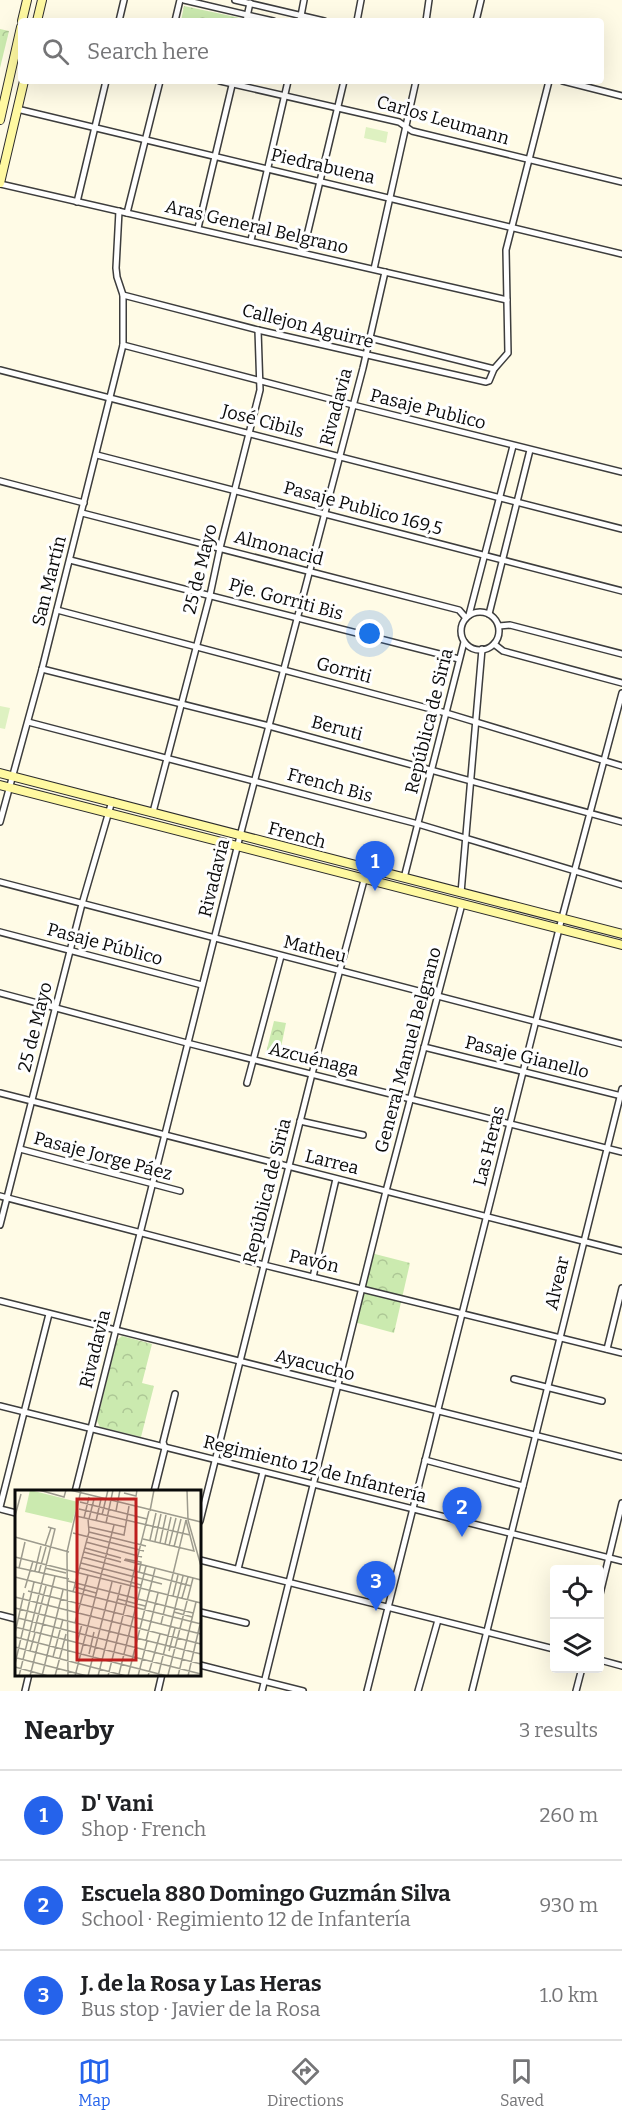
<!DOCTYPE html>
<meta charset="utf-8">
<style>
body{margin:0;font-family:Bitter,serif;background:#f2f2f2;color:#202124}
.controls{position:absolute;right:18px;bottom:18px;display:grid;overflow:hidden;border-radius:6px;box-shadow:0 6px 24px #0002}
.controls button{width:54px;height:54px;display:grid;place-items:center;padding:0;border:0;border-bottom:2px solid #e0e0e0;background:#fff;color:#202124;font:30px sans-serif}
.you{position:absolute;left:370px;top:634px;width:21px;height:21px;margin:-15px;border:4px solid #fff;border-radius:50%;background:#1a73e8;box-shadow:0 0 0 9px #1a73e833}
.badge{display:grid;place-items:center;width:39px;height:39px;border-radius:50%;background:#2563eb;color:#fff;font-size:20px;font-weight:700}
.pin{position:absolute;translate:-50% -50px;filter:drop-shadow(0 2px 3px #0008)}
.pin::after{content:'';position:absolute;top:32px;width:21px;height:18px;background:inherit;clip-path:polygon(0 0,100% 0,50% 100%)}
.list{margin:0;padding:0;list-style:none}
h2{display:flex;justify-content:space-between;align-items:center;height:78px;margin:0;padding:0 24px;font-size:26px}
h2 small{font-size:20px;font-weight:400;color:#757577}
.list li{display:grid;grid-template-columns:39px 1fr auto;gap:18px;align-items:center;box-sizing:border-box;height:90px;padding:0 24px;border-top:2px solid #e0e0e0}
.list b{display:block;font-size:22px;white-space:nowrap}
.list p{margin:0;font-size:20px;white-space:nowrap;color:#757577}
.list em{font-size:20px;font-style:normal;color:#757577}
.icon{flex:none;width:33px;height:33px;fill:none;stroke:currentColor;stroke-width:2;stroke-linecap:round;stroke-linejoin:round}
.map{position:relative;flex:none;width:622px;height:1691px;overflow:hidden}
.search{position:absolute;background:#fff;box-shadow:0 6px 24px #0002;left:18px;right:18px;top:18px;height:66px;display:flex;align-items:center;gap:15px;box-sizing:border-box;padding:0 21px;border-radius:6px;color:#757577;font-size:22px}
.sheet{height:348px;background:#fff}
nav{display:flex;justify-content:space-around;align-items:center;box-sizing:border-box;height:84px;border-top:2px solid #e0e0e0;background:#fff;font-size:16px;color:#757577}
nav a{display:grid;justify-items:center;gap:3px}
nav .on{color:#2563eb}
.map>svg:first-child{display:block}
</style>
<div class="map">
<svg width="622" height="1691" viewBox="0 0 622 1691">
<defs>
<pattern id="park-crowns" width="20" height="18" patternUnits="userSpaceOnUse" patternTransform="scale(1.5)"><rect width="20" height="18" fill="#cbeaaf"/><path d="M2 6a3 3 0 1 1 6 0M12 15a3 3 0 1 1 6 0" fill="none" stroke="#adc795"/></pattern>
</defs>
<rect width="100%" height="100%" fill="#fffbe6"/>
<g fill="url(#park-crowns)">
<path d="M184,6L245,19L244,21H181Z"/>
<path d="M0,29L9,31L0,68Z"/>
<path d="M274,1021L286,1023L279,1057L266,1053Z"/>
<path d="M371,1253L410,1263L394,1333L354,1322Z"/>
<path d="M122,1336L152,1344L142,1383L154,1386L141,1437L100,1427L97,1421L117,1340Z"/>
</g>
<g fill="#def1c1">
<path d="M366,127L388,132L386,143L364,138Z"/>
<path d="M0,706L10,708L5,729L0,728Z"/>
</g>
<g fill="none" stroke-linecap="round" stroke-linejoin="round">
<defs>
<g id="street">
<path d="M184,0L273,21"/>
<path d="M235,0L324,21"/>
<path d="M119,21L124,0"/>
<path d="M175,21L180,0"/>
<path d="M246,21L250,3"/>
<path d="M300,21L304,0"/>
<path d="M357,21L361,0"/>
<path d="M426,21L429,0"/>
<path d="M476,21L481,0"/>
<path d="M220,81L399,122L412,131L622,182"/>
<path d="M563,81L622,96"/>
<path d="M17,109L622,254"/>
<path d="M0,184L507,300"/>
<path d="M77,202L106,81"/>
<path d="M127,213L160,81"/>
<path d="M198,228L233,81"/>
<path d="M251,240L288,81"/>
<path d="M303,252L344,81"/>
<path d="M374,269L416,81"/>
<path d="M123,295L258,330L486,382L489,381L494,369L508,353L506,250L549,81"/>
<path d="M370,338L494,369"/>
<path d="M123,345L353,405L622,472"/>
<path d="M0,370L622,529"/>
<path d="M97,455L622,591"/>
<path d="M0,481L84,503"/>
<path d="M82,513L459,610L466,618"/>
<path d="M70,560L459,659"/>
<path d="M57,610L446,713L622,766"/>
<circle cx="480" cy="631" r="19"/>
<path d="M489,614L530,450"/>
<path d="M469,615L513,446"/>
<path d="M499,626L510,625L622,654"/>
<path d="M494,644L503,651L622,683"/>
<path d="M42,669L269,726L622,822"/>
<path d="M28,722L418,824L622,885"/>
<path d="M153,812L210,595L220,548L260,390L258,330"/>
<path d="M0,822L42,669L123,345V295L117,277L116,268L119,211"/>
<path d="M404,878L464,642"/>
<path d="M0,882L622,1044"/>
<path d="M461,893L482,649"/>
<path d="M0,932L202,985"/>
<path d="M0,993L187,1043L622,1152"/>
<path d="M424,1047L622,1096"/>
<path d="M247,1083L281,956"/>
<path d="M0,1093L622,1251"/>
<path d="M300,1121L363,1135"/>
<path d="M20,1149L180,1191"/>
<path d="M0,1196L264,1265L622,1353"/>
<path d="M0,1225L82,904L112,801"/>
<path d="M313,1277L336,1179"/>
<path d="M0,1301L622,1457"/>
<path d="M607,1349L622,1288"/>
<path d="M514,1379L602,1401"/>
<path d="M0,1406L622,1561"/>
<path d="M425,1460L523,1486"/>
<path d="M75,1492L240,836L363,368L385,272"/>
<path d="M154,1492L165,1448L163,1442L175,1394"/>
<path d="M0,1507L49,1314"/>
<path d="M0,1509L16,1513"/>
<path d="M200,1521L312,1074L367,869"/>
<path d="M200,1560L554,1649"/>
<path d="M238,1569L263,1472"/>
<path d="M600,1594L622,1503"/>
<path d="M200,1612L246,1623"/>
<path d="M0,1615L16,1619"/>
<path d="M600,1660L622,1666"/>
<path d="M200,1665L303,1691"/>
<path d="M25,1691L29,1674"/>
<path d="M158,1691L162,1674"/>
<path d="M262,1691L386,1191L462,904"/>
<path d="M367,1691L559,929L622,693"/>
<path d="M418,1691L438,1620"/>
<path d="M472,1691L622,1089"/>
<path d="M576,1691L582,1668"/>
</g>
<g id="secondary">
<path d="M22,21L27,0"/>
<path d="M37,21L42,0"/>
<path d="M0,120L21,27"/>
<path d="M0,183L24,81"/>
<path d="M0,773L622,934"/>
<path d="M0,785L622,945"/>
</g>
</defs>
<use href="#street" stroke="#3d3d3d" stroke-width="8"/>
<use href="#secondary" stroke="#2c2c2c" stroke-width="10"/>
<use href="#street" stroke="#fff" stroke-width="5"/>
<use href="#secondary" stroke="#fff9a1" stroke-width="8"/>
</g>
<g text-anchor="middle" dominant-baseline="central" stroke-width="6" stroke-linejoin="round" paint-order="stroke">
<g font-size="18" fill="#0a0a0a" stroke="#fff">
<text transform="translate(443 120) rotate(16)">Carlos Leumann</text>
<text transform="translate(323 166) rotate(13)">Piedrabuena</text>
<text transform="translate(257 227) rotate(13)">Aras General Belgrano</text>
<text transform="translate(308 326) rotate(14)">Callejon Aguirre</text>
<text transform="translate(336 407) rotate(-75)">Rivadavia</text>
<text transform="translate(428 409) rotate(14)">Pasaje Publico</text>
<text transform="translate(263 421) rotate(15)">José Cibils</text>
<text transform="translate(363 508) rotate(15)">Pasaje Publico 169,5</text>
<text transform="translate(279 548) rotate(15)">Almonacid</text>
<text transform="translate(200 569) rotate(-76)">25 de Mayo</text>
<text transform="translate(49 581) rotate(-76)">San Martín</text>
<text transform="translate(286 599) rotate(15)">Pje. Gorriti Bis</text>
<text transform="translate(344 670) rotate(15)">Gorriti</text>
<text transform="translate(429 721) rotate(-76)">República de Siria</text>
<text transform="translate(337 728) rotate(15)">Beruti</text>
<text transform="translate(330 785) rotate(15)">French Bis</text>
<text transform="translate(297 835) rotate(15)">French</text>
<text transform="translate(214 878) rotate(-76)">Rivadavia</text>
<text transform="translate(105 944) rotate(15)">Pasaje Público</text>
<text transform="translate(315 949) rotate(14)">Matheu</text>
<text transform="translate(35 1027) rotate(-76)">25 de Mayo</text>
<text transform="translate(408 1050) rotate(-75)">General Manuel Belgrano</text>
<text transform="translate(527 1057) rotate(14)">Pasaje Gianello</text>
<text transform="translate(314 1059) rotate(14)">Azcuénaga</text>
<text transform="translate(489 1146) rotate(-76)">Las Heras</text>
<text transform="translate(103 1156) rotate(15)">Pasaje Jorge Páez</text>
<text transform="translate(332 1162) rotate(14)">Larrea</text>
<text transform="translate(267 1191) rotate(-76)">República de Siria</text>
<text transform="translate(314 1261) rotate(13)">Pavón</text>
<text transform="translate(557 1283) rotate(-77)">Alvear</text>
<text transform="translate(95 1349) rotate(-76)">Rivadavia</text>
<text transform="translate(315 1365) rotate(14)">Ayacucho</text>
<text transform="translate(315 1469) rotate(14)">Regimiento 12 de Infantería</text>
</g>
</g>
<g transform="translate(15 1490)">
<rect width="186" height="186" fill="#fffbe6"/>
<path d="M15,0L63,12L57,33L10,22Z" fill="#cbeaaf"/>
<path fill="none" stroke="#9d9b8e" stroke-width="1.5" d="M24,0L49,7L51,0M55,0L186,32M172,0L173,30L186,76M109,3L121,6L122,0M65,12L132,29M64,19L175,45M101,21L105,0M135,21L139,0M87,25L93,0M0,26L6,4M61,26L110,37M69,28L74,7M74,29L79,9M81,31L86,9M91,33L98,0M74,37L109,45L114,16M74,42L131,56M58,43L129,61M0,47L54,62M128,49L179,61L171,30M135,50L141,23M140,51L146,24M71,52L127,67M145,53L151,25M150,54L156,27M30,56L36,38M154,56L161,28M159,57L166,29M70,58L106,68M69,62L106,72M0,67L52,80M67,67L176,96M110,69L126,72L124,83M109,70L186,90M66,73L147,94M0,77L54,89M4,78L10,52M30,78L51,83M65,78L126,95M52,80L186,113M20,81L26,56M24,82L31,57M0,87L186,134M53,91L178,123M60,97L81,103M10,98L18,71M13,101L186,144M58,102L74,42L73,29M158,106L163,85M0,107L186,154M167,108L173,87M103,109L130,116M0,118L186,164M159,122L177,127M3,128L186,174M60,133L73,85M146,134L171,30M0,137L186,184M19,142L31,96M0,143L9,103M0,147L152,186M131,151L143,103M62,153L67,134M0,157L111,186M15,161L20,143M154,161L160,138M74,164L79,142M38,167L48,129M2,168L72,186M0,174L19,92M0,177L33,186M104,184L131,76M153,185L178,88M4,186L40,39L33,37M15,186L40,86M27,186L48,100M40,186L51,144M53,186L52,62L66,0M60,186L99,35M73,186L97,92M83,186L106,95M93,186L134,21M113,186L140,79M123,186L132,151M133,186L145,144M143,186L168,86M163,186L181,112M173,186L186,130"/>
<path fill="#be1e1d" fill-opacity="0.15" stroke="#be1e1d" stroke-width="3" d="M62,9H121V170H62Z"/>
<rect width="186" height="186" fill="none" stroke="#0a0a0a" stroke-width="3"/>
</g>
</svg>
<div class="controls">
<button><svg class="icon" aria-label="locate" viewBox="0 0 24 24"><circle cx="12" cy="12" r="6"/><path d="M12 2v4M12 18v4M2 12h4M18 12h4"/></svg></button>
<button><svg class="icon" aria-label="layers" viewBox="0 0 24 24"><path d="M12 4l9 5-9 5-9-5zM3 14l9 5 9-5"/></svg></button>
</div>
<div class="you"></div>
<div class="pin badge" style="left:375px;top:891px">1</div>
<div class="pin badge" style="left:462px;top:1537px">2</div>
<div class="pin badge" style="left:376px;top:1611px">3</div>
<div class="search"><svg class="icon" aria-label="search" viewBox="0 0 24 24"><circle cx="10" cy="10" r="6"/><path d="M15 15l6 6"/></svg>Search here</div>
</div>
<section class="sheet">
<h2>Nearby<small>3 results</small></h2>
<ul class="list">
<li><span class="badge">1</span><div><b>D' Vani</b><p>Shop · French</p></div><em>260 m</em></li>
<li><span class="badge">2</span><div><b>Escuela 880 Domingo Guzmán Silva</b><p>School · Regimiento 12 de Infantería</p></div><em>930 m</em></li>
<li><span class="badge">3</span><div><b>J. de la Rosa y Las Heras</b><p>Bus stop · Javier de la Rosa</p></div><em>1.0 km</em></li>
</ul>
</section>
<nav>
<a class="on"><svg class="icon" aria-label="map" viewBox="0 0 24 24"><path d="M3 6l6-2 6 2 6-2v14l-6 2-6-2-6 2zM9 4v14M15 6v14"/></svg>Map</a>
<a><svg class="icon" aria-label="directions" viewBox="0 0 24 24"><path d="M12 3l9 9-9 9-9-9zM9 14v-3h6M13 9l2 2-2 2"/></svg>Directions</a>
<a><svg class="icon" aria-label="saved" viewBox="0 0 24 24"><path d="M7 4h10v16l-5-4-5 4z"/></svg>Saved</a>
</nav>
